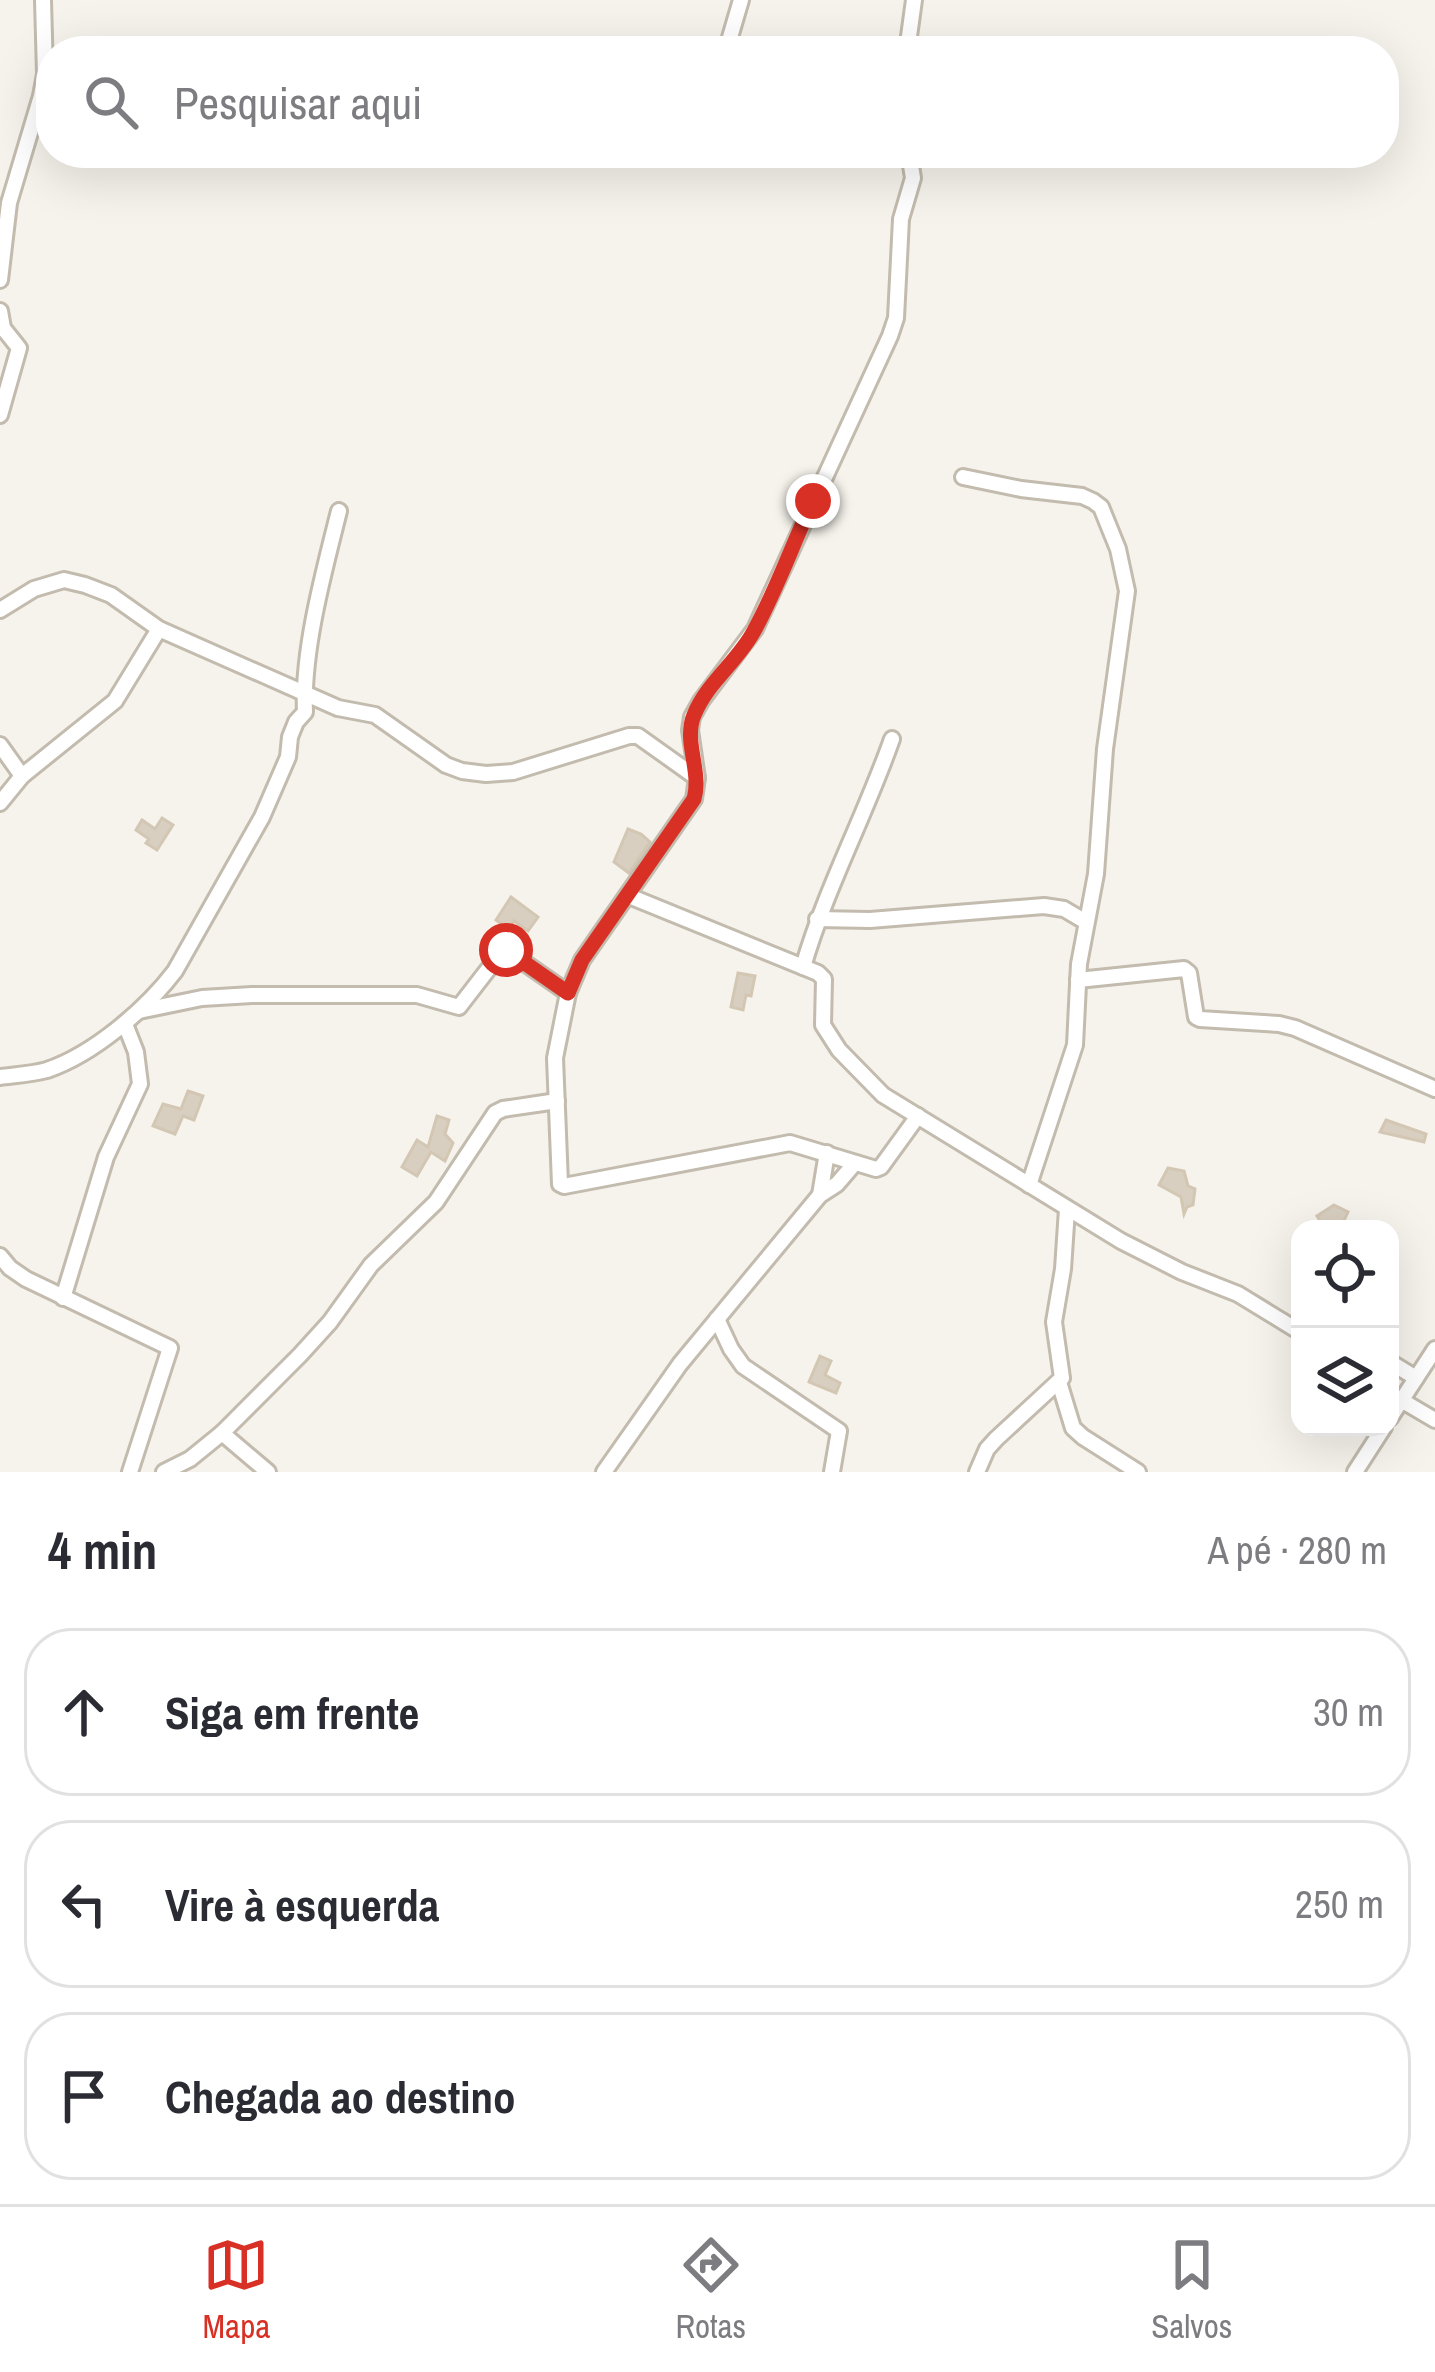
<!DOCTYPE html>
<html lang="pt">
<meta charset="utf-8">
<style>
body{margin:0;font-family:"Archivo Narrow",sans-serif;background:#f2f2f3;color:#2b2b33}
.controls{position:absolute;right:36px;bottom:36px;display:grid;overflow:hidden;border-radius:24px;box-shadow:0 12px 48px #0002}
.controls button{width:108px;height:108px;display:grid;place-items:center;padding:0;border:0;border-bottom:3px solid #e1e1e2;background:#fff;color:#2b2b33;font:60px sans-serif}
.stop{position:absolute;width:36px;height:36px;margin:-27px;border:9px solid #d93025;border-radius:50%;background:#fff}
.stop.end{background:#d93025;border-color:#fff;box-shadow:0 3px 12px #0008}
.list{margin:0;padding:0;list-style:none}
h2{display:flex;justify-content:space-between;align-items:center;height:156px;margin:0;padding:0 48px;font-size:51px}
h2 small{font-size:39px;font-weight:400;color:#7c7c81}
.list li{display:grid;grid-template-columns:78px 1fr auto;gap:36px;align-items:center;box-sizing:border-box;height:168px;margin:0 24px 24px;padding:0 24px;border:3px solid #e1e1e2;border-radius:48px}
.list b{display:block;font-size:45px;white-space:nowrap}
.list em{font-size:39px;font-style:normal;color:#7c7c81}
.icon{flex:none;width:66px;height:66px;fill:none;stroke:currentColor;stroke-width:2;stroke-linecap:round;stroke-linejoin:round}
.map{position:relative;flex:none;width:1435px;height:1472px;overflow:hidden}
.search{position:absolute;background:#fff;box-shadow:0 12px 48px #0002;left:36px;right:36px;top:36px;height:132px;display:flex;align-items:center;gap:30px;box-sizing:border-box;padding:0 42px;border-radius:48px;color:#7c7c81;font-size:45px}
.sheet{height:732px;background:#fff}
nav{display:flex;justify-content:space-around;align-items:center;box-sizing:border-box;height:168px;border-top:3px solid #e1e1e2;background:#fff;font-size:33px;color:#7c7c81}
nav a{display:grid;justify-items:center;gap:6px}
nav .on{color:#d93025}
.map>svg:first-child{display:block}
</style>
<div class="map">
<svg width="1435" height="1472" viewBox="0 0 1435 1472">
<rect width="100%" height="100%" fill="#f6f3ec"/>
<g fill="#d8cfc1" stroke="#d3c7b4" stroke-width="3">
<path d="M162,818L173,825L157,850L146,843L149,839L136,830L142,820L155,829Z"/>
<path d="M628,829L641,834L650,842L629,873L614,862Z"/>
<path d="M511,897L538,917L528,931L514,921L509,929L496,920Z"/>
<path d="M738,973L755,976L751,996L746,995L743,1010L731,1007Z"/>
<path d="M188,1091L203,1096L194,1120L183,1116L175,1134L153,1126L163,1104L181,1109Z"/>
<path d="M437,1116L449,1120L445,1134L453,1143L445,1161L431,1152L417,1176L402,1167L417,1140L428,1147Z"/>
<path d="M1386,1120L1426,1134L1424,1142L1380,1132Z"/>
<path d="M1168,1168L1184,1171L1188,1186L1195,1189L1193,1205L1187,1207L1184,1214L1181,1197L1159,1185Z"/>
<path d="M1334,1205L1348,1212L1340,1229H1325L1317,1216Z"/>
<path d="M820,1356L831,1361L825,1375L840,1383L836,1393L809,1382Z"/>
</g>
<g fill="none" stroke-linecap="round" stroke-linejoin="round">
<defs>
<g id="minor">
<path d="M726,51L741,0"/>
<path d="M907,51L914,0"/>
<path d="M909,153L913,178L901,219L896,318L890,336L755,629L701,701L692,717L690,730L697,778L694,799L582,960L568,993L555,1058L560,1184L564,1186L790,1143L876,1169L881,1167L918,1116"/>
<path d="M0,280L9,203L41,96L45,74L43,0"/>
<path d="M0,311L3,328L19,348L0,415"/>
<path d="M963,477L1021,489L1082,496L1093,501L1101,507L1118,549L1127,591L1105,749L1096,874L1079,964L1075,1045L1029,1185"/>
<path d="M0,610L34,589L64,580L85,585L111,595L159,629L338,708L375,715L446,765L462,771L486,774L513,772L629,736H638L697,778"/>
<path d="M0,745L22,776"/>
<path d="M0,803L22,776L115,701L159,629"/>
<path d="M629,896L818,973L824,979L823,1025L839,1050L883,1095L1121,1241L1182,1272L1238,1294L1300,1332"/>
<path d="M817,919L870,920L1044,906L1064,909L1086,922"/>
<path d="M803,967C826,888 865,816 892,739"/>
<path d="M1078,980L1184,969L1189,973L1196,1017L1200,1019L1279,1024L1295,1028L1435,1089"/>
<path d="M139,1011L202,998L252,995H417L459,1007L503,950H506L568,993"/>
<path d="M0,1077C16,1075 33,1074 47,1070C94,1054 146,1009 175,971L262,817L288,757L290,737L296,722L305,712C302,651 324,571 339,511"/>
<path d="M820,1195L827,1153"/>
<path d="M0,1256L10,1268L26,1279L170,1348L130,1472"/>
<path d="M63,1298L106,1157L140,1084L136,1052L125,1024"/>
<path d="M717,1319L731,1349L743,1366L839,1431L832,1472"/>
<path d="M1390,1362L1416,1378"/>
<path d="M1059,1382L1073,1428L1083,1437L1138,1472"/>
<path d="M1401,1400L1435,1420"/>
<path d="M1390,1418L1435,1349"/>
<path d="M222,1433L268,1472"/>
<path d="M164,1472L190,1459L222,1433L300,1355L330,1322L371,1265L436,1202L495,1113L503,1109L557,1101"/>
<path d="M604,1472L680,1364L820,1195L837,1184L855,1163"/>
<path d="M977,1472L987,1449L996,1439L1062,1378L1054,1322L1063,1269L1067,1209"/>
<path d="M1355,1472L1384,1427"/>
</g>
</defs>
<use href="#minor" stroke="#c2bbae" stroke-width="20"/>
<use href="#minor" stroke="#fff" stroke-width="14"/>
</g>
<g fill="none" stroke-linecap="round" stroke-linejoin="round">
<path stroke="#d93025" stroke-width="15" d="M506,950L568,993L582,960L694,799C702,771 683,741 694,715C707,683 738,661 754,631C777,589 793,543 813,501"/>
</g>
</svg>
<div class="controls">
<button><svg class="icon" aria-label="locate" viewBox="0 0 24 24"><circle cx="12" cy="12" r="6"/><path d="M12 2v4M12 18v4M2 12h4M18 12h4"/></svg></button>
<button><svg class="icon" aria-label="layers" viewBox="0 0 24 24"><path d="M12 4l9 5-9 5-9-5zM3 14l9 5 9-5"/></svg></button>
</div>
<div class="stop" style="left:506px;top:950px"></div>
<div class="stop end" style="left:813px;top:501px"></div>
<div class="search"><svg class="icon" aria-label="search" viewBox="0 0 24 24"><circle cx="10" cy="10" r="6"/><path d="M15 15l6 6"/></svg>Pesquisar aqui</div>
</div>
<section class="sheet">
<h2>4 min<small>A pé · 280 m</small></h2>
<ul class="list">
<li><svg class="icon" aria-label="ahead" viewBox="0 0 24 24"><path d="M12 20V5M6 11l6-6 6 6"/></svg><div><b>Siga em frente</b></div><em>30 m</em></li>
<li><svg class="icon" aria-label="left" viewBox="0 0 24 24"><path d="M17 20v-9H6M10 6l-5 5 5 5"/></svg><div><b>Vire à esquerda</b></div><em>250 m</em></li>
<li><svg class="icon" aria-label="arrive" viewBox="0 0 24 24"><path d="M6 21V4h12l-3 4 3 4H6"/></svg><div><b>Chegada ao destino</b></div></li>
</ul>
</section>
<nav>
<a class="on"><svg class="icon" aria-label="map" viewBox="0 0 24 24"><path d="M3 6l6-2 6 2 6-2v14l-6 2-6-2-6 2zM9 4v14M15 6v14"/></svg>Mapa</a>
<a><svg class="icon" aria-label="directions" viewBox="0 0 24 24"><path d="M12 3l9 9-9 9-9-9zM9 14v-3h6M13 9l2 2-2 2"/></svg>Rotas</a>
<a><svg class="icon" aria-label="saved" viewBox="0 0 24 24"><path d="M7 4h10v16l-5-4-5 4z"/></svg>Salvos</a>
</nav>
